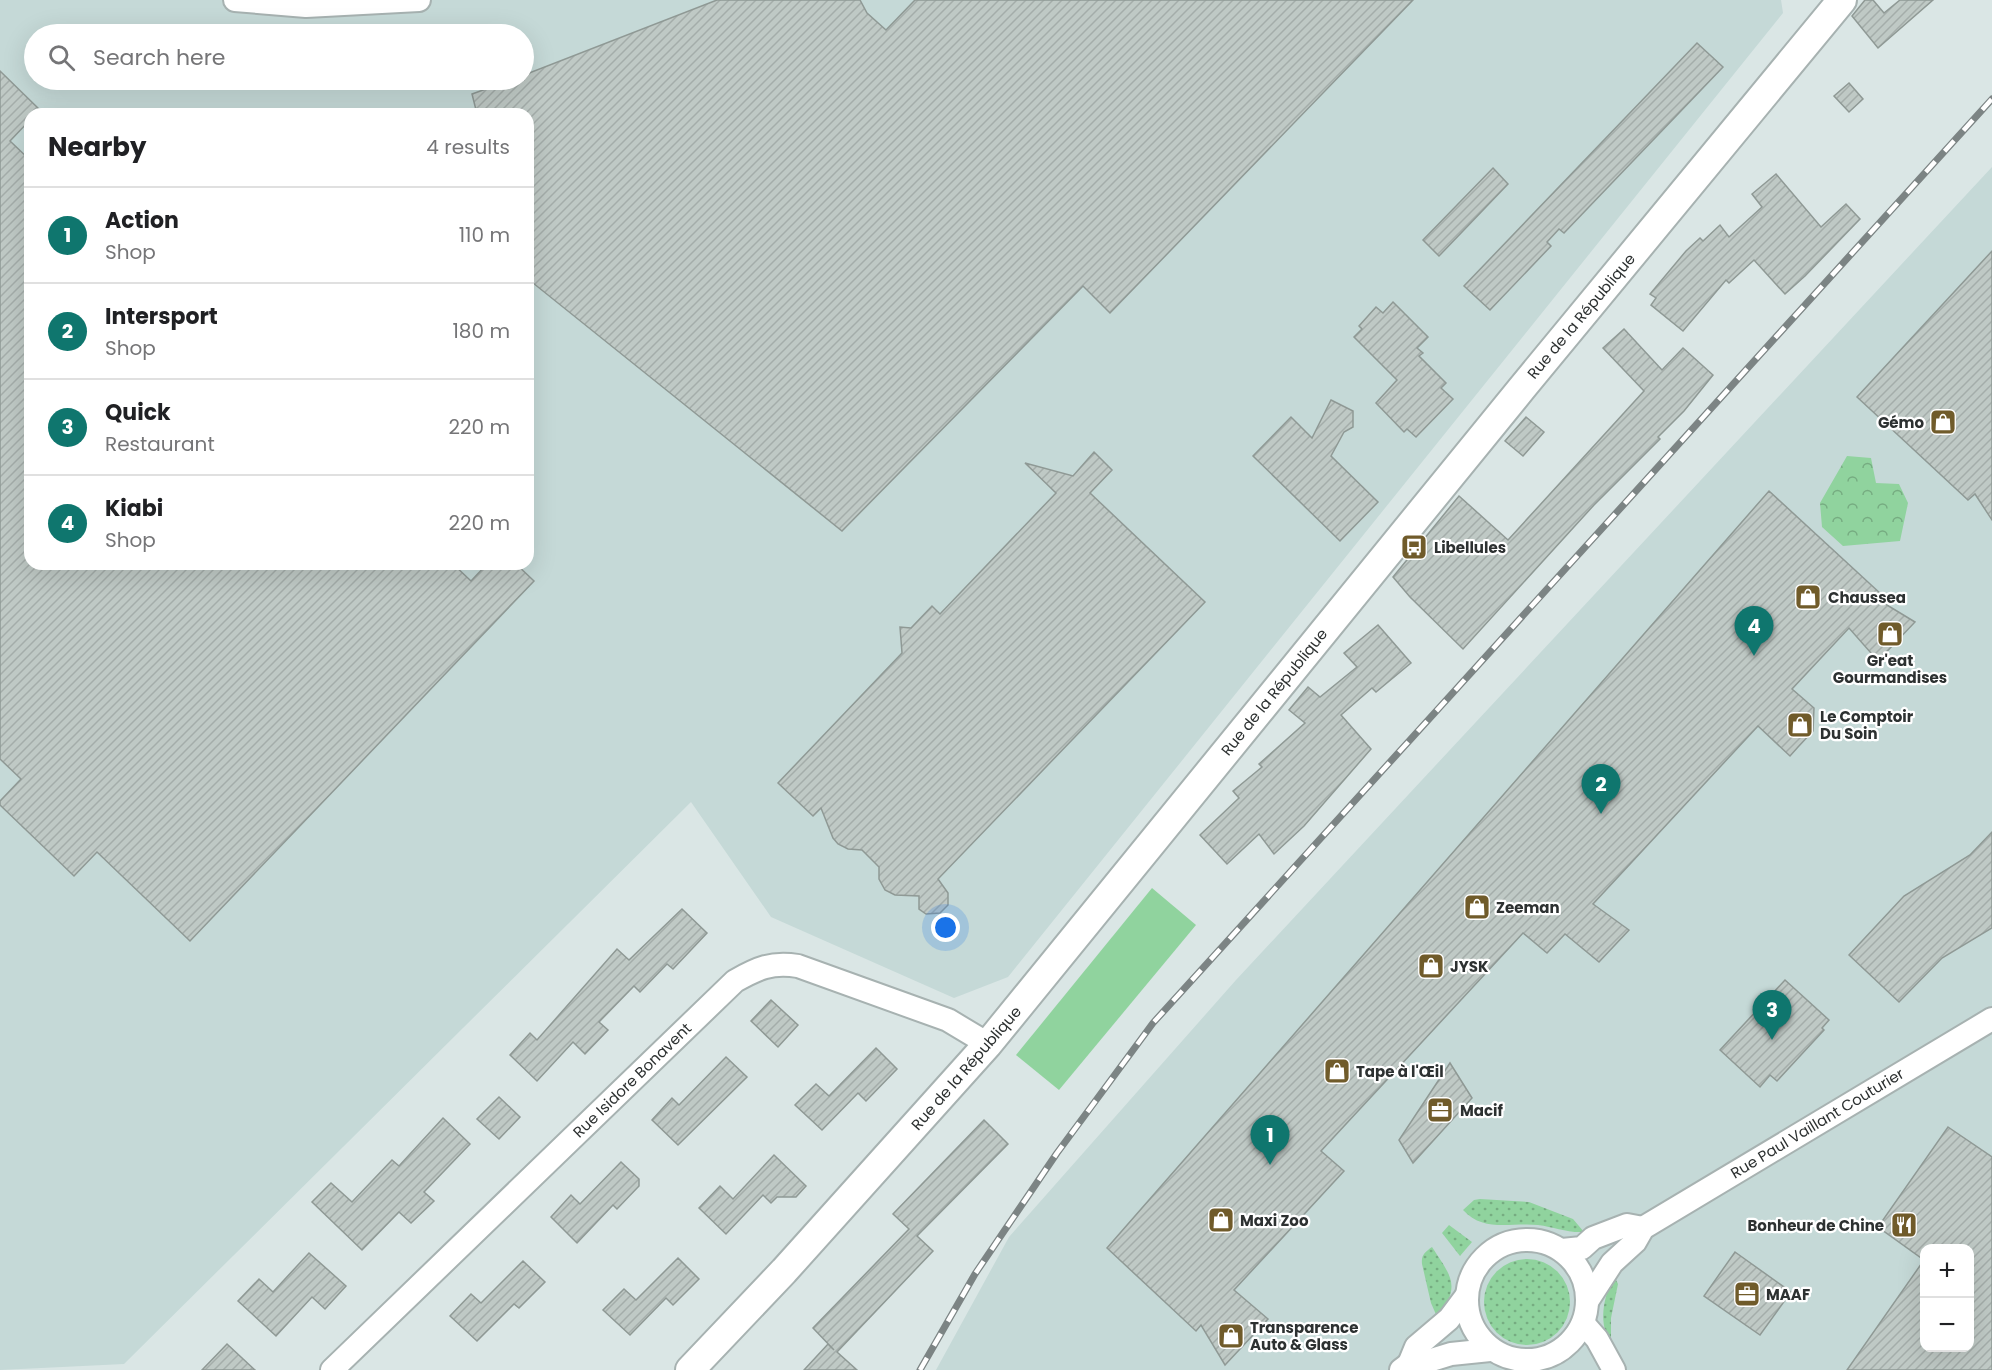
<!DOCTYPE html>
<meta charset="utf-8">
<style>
body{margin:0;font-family:Poppins,sans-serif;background:#f2f2f2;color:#202124}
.controls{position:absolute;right:18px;bottom:18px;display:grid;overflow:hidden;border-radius:12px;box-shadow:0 6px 24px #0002}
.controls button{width:54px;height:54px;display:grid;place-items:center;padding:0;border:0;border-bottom:2px solid #e0e0e0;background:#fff;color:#202124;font:30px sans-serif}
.you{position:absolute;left:946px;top:928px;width:21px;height:21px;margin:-15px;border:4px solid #fff;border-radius:50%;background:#1a73e8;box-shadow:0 0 0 9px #1a73e833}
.badge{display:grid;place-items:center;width:39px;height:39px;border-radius:50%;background:#0f766e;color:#fff;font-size:20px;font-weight:700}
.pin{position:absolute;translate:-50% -50px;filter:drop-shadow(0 2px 3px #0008)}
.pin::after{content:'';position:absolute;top:32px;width:21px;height:18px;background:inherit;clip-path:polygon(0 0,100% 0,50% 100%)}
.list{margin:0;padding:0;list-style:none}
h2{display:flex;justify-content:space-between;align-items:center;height:78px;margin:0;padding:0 24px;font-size:26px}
h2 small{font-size:20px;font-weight:400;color:#757577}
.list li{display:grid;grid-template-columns:39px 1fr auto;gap:18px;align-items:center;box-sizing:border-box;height:96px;padding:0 24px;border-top:2px solid #e0e0e0}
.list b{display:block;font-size:22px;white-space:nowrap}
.list p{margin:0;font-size:20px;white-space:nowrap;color:#757577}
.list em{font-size:20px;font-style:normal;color:#757577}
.icon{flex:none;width:33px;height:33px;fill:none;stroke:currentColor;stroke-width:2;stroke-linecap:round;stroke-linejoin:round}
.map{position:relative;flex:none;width:1992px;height:1370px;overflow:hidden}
.search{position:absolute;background:#fff;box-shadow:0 6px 24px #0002;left:24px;top:24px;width:510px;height:66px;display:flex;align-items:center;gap:15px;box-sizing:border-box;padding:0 21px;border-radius:33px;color:#757577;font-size:22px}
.panel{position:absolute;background:#fff;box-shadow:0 6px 24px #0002;left:24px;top:108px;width:510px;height:462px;border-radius:18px}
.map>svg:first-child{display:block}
</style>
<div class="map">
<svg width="1992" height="1370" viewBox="0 0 1992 1370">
<defs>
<pattern id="grass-dots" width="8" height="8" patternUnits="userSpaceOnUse" patternTransform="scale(1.5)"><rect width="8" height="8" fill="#90d39e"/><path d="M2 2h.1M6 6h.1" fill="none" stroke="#76ac81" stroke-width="1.8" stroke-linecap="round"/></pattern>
<pattern id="park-crowns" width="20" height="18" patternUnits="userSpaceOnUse" patternTransform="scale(1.5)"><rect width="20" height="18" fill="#90d39e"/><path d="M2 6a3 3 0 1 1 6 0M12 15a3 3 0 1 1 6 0" fill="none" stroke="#76ac81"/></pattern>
<pattern id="building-hatch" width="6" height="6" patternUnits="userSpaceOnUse" patternTransform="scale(1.5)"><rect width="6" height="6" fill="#bfc9c5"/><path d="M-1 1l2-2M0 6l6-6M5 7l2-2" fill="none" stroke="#a4adaa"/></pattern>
</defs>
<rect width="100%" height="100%" fill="#dae6e5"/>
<g fill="#c5d9d7" fill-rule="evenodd">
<path d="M0,0H1781L1783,13L1008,977L954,998L771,917L691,802L124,1364L0,1370ZM34,34H524V80H34ZM30,114H528V564H30Z"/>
<path d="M1992,167V1370H936L1009,1237L1236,980ZM1924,1248H1970V1348H1924Z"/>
</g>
<g fill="url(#grass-dots)">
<path d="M1480,1199L1529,1202L1573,1219L1584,1232C1567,1233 1554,1227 1538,1225C1511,1222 1484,1233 1463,1210L1474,1200Z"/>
<path d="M1449,1225L1472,1242L1460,1256L1442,1233Z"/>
<path d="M1432,1247C1453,1279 1460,1285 1438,1319L1431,1303L1422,1264C1421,1255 1425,1252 1432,1247Z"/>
<circle cx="1527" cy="1302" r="43"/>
<path d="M1614,1276L1618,1284L1611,1318V1344C1598,1323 1603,1298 1614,1276Z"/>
</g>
<path fill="url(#park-crowns)" d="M1847,456L1871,458L1876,483L1899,484L1908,503L1900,541L1843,546L1822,527L1820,503Z"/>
<path fill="#90d39e" d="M1152,888L1196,925L1059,1090L1016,1055Z"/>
<g fill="url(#building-hatch)" stroke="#8f9995" stroke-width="1.5">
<path d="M717,0H860L867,13L886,30L915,0H1413L1110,313L1083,286L842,531L528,279V114H477L472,94L511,80H524V75Z"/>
<path d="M1865,0H1873L1884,13L1900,0H1933L1878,48L1852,16Z"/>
<path d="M1697,43L1723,67L1564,233L1559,229L1547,242L1551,246L1490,310L1464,286Z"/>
<path d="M0,71L40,110L36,114H30V120L10,141L30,160V564H453L471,581L487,564H516L534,581L190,941L97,852L74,876L0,805V801L21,779L0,759Z"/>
<path d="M1849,83L1863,99L1849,112L1834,96Z"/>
<path d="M1493,168L1508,184L1439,256L1423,240Z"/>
<path d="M1776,174L1821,227L1846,204L1860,219L1805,276L1785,294L1754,260L1729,283L1726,280L1683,331L1651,305L1656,298L1650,294L1686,251L1700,238L1703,241L1720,225L1729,237L1762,207L1752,194Z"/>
<path d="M1992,251V520L1975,494L1968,500L1857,397Z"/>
<path d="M1393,302L1428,337L1417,348L1423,353L1419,356L1446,383L1441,388L1453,399L1416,437L1407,429L1404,432L1376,403L1397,380L1354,337L1362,329L1359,326L1376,307L1383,313Z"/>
<path d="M1624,329L1662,370L1683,348L1713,375L1684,411L1658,437L1660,439L1594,505L1463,649L1410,597L1393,577L1459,496L1508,540L1644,391L1603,348Z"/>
<path d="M1331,400L1353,411V427L1344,432L1331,456L1378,502L1340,541L1253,456L1291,417L1312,438Z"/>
<path d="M1526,417L1544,432L1523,456L1505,441Z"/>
<path d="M1094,452L1112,470L1090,493L1205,602L938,879L948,893V905L940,913L926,914L919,909V896L895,895L885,890L879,879V867L862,850L848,849L838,844L833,838L821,808L813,816L778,783L902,653L900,627L911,628L932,606L940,614L1056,493L1025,463L1073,476Z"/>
<path d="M1769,491L1881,594L1877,599L1915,622L1878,661L1849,628L1792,689L1814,708L1813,731L1798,747L1790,756L1758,726L1593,904L1629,930L1599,962L1565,934L1547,953L1523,933L1321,1151L1344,1171L1234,1290L1268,1319L1225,1365L1201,1325L1196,1331L1107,1248Z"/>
<path d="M1378,625L1411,663L1376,692L1372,688L1341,715L1371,749L1304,826L1274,854L1259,834L1227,864L1200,835L1239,798L1233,791L1262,767L1259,764L1305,723L1289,710L1308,687L1320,697L1357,667L1344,653Z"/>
<path d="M1992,832V928L1942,958L1899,1002L1849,955L1904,896L1970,855Z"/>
<path d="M682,909L707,933L673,969L667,964L640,992L634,986L599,1022L608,1030L585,1054L573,1042L537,1081L510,1055L530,1033L537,1040L617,949L629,960Z"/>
<path d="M1785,980L1829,1020L1822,1028L1824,1030L1777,1081L1770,1075L1760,1087L1720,1050Z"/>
<path d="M771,1000L798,1025L778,1047L751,1021Z"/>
<path d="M876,1048L897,1069L866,1101L858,1093L822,1130L795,1105L816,1084L829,1096Z"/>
<path d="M726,1057L747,1077L678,1145L652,1120L672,1098L679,1105Z"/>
<path d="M1450,1063L1472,1098L1413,1163L1399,1140Z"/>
<path d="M499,1097L520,1117L499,1139L477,1119Z"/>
<path d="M443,1118L470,1144L424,1192L434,1201L411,1223L399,1212L362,1250L312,1202L331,1183L352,1202L392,1160L399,1166Z"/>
<path d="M984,1120L1008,1144L917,1236L933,1251L837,1352L857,1370H804L828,1344L834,1350L813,1328L909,1229L893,1214Z"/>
<path d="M1948,1127L1992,1157V1370H1847L1924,1260V1347H1970V1248H1924V1260L1878,1227Z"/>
<path d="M774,1155L806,1186L796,1197H777L771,1203L763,1195L726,1234L699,1208L720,1186L733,1199Z"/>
<path d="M621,1162L639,1179V1186L617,1209L613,1205L577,1243L551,1217L571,1195L580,1204Z"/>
<path d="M1735,1252L1791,1292L1760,1335L1704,1296Z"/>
<path d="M309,1253L346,1286L325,1309L312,1297L276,1336L238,1301L259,1279L273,1292Z"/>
<path d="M678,1258L699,1279L673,1305L666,1298L630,1335L603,1310L624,1289L636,1300Z"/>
<path d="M523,1261L545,1282L519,1308L514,1304L477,1341L450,1316L471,1294L481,1303Z"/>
<path d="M227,1344L255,1370H202Z"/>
</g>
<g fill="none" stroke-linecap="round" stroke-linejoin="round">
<defs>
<g id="minor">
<path d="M235,0L306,6L419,0"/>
<circle cx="1527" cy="1300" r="60"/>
<path d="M1562,1250L1582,1248L1593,1238L1627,1225L1643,1228"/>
<path d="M1588,1300L1612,1263L1635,1242L1643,1228L1992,1019"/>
<path d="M1583,1323L1597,1339L1614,1370"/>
<path d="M1409,1364L1416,1347L1449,1319L1467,1295"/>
<path d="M332,1370L735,981C758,968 771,962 798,966L948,1020L988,1044"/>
<path d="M1401,1370L1409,1364L1425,1362L1451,1354L1490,1350"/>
</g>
<path id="tertiary" d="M690,1370L784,1271L988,1044L1522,388L1842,0"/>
</defs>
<use href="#minor" stroke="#a7b2b1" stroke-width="26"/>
<use href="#tertiary" stroke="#a7b2b1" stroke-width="32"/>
<use href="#minor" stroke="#fff" stroke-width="22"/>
<use href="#tertiary" stroke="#fff" stroke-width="28"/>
<defs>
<path id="rail" d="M920,1370L975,1274L1057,1153L1153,1023L1992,99"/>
</defs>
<use href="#rail" stroke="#7c8484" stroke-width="7"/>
<use href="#rail" stroke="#fff" stroke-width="4.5" stroke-dasharray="14" stroke-linecap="butt"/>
</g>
<defs>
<symbol id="shop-square" viewBox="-11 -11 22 22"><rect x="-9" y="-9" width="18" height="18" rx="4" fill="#705b2a" stroke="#fff"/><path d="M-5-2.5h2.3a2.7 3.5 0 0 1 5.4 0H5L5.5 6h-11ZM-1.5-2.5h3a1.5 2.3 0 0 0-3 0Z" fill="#fff"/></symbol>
<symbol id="bus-square" viewBox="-11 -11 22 22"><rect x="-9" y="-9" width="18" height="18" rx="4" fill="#705b2a" stroke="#fff"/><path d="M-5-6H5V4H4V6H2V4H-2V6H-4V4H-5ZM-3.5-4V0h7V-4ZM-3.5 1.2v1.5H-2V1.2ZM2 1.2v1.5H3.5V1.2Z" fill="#fff"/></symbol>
<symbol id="office-square" viewBox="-11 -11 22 22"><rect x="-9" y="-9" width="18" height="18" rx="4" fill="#705b2a" stroke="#fff"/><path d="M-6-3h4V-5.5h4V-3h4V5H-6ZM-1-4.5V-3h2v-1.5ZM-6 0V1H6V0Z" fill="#fff"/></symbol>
<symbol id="restaurant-square" viewBox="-11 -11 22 22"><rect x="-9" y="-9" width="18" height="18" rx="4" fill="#705b2a" stroke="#fff"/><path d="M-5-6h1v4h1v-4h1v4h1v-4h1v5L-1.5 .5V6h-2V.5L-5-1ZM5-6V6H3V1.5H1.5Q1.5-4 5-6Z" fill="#fff"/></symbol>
</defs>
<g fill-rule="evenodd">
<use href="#shop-square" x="1928" y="407" width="30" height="30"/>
<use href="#bus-square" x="1399" y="532" width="30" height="30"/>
<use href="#shop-square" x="1793" y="582" width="30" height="30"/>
<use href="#shop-square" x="1875" y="619" width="30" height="30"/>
<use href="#shop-square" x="1785" y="710" width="30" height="30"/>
<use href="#shop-square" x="1462" y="892" width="30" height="30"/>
<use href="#shop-square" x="1416" y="951" width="30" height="30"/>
<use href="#shop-square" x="1322" y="1056" width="30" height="30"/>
<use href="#office-square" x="1425" y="1095" width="30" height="30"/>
<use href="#shop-square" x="1206" y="1205" width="30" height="30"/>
<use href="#restaurant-square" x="1889" y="1210" width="30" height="30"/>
<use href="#office-square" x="1732" y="1279" width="30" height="30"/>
<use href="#shop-square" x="1216" y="1321" width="30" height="30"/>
</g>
<g text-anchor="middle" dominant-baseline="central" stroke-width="4.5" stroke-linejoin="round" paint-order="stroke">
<g font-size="15" fill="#2d3131" stroke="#fff">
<text transform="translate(1581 316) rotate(-50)">Rue de la République</text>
<text transform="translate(1274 692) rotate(-51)">Rue de la République</text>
<text transform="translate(966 1068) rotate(-49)">Rue de la République</text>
<text transform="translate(632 1080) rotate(-44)">Rue Isidore Bonavent</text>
<text transform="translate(1817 1123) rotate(-31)">Rue Paul Vaillant Couturier</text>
</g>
<g font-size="15" font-weight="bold" fill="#2d3131" stroke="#fff" text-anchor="start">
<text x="1924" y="422" text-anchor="end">Gémo</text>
<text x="1434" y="547">Libellules</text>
<text x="1828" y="597">Chaussea</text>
<text x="1890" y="660" text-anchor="middle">Gr'eat<tspan x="1890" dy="17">Gourmandises</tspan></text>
<text x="1820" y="716">Le Comptoir<tspan x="1820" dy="17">Du Soin</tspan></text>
<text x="1496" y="907">Zeeman</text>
<text x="1450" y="966">JYSK</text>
<text x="1356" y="1071">Tape à l'Œil</text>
<text x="1460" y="1110">Macif</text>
<text x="1240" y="1220">Maxi Zoo</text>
<text x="1884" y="1225" text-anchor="end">Bonheur de Chine</text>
<text x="1766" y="1294">MAAF</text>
<text x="1250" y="1327">Transparence<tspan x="1250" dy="17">Auto &amp; Glass</tspan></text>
</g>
</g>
</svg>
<div class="controls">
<button>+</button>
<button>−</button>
</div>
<div class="you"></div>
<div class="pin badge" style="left:1270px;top:1165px">1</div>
<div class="pin badge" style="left:1601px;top:814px">2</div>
<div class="pin badge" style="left:1772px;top:1040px">3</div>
<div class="pin badge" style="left:1754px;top:656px">4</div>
<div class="search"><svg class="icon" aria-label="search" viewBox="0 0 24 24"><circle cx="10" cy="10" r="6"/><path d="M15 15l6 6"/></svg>Search here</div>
<section class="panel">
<h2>Nearby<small>4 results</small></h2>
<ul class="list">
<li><span class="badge">1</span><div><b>Action</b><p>Shop</p></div><em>110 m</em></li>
<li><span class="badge">2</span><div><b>Intersport</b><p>Shop</p></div><em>180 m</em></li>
<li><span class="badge">3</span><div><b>Quick</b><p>Restaurant</p></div><em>220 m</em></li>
<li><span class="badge">4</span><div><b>Kiabi</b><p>Shop</p></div><em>220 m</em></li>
</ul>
</section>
</div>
